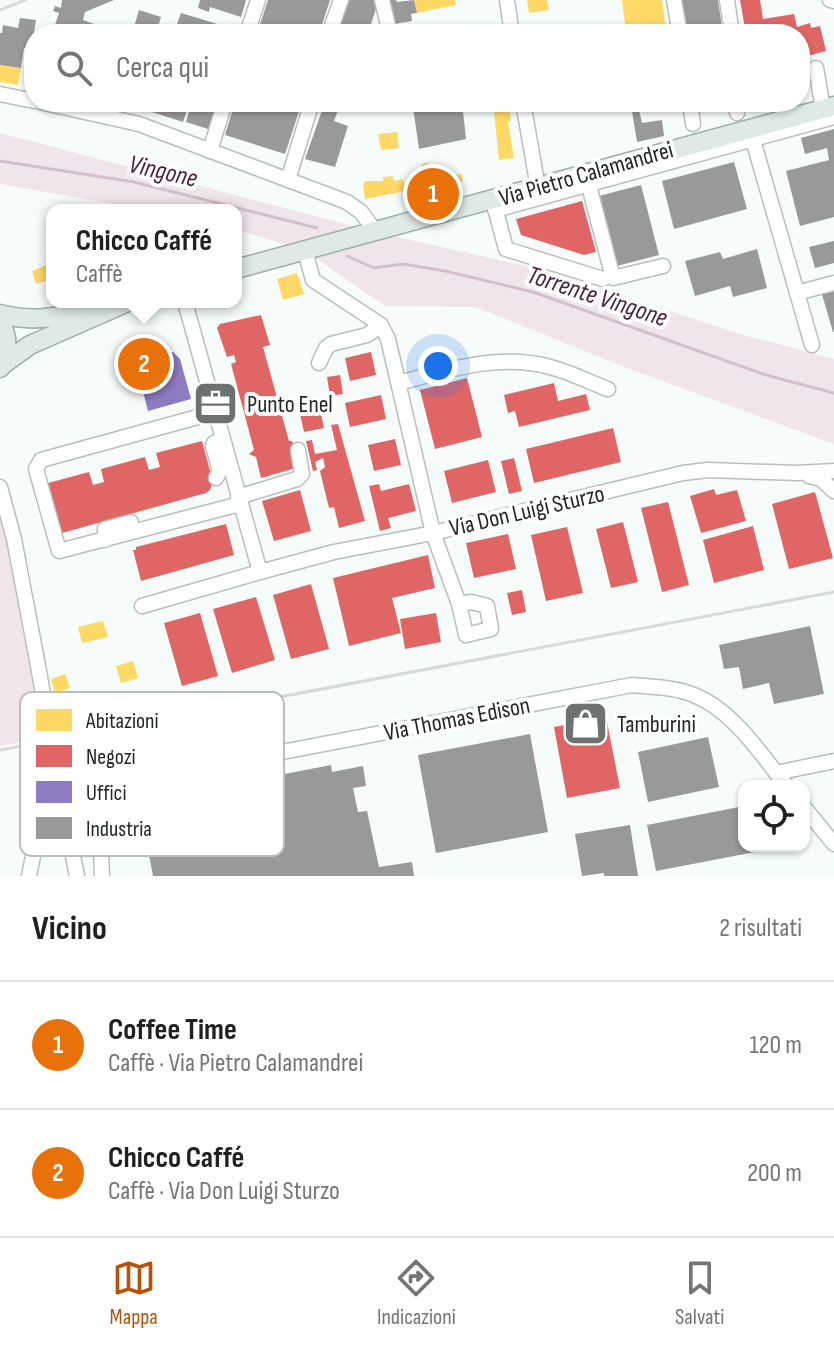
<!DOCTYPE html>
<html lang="it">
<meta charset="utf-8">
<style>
body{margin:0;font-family:"Sofia Sans Condensed",sans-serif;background:#f2f2f2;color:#202124}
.controls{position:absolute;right:24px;bottom:24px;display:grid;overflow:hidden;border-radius:16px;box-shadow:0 2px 6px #0004}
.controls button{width:72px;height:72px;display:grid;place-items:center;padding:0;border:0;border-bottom:2px solid #e0e0e0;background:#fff;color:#202124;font:40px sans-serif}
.you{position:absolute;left:438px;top:366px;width:28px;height:28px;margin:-20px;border:6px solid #fff;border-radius:50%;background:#1a73e8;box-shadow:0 0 0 12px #1a73e833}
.badge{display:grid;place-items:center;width:52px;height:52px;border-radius:50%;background:#b45309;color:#fff;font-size:26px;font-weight:700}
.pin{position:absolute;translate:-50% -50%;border:4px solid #fff;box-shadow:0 2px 8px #0006}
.popup{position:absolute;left:46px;top:204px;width:196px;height:104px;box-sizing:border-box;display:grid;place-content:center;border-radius:16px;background:#fff;filter:drop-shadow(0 2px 6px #0005);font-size:26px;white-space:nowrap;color:#757577}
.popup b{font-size:30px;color:#202124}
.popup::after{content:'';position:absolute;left:50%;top:100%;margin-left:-16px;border:16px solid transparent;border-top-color:#fff}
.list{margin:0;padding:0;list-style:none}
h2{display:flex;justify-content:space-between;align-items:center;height:104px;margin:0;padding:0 32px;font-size:34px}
h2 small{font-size:26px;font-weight:400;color:#757577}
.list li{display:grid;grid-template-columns:52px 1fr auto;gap:24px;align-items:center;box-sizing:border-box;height:128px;padding:0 32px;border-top:2px solid #e0e0e0}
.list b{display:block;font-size:30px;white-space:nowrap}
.list p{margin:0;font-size:26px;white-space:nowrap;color:#757577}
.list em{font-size:26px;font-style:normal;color:#757577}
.icon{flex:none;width:44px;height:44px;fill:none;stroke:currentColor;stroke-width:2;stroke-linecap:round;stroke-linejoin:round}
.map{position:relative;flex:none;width:834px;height:876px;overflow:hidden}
.search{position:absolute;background:#fff;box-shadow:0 2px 6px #0004;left:24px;right:24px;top:24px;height:88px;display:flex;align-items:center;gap:20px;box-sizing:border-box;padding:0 28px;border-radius:32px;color:#757577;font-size:30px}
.sheet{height:360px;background:#fff}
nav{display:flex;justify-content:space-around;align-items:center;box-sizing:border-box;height:112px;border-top:2px solid #e0e0e0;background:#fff;font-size:22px;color:#757577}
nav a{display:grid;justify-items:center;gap:4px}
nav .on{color:#b45309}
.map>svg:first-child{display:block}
</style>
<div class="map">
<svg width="834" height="876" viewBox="0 0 834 876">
<rect width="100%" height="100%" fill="#f5fcf9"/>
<g fill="#f1e5ec">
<path d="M0,133L376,232L551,272L740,334L834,359V444L627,368L476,307L385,306L305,251L236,229V210H148L0,184Z"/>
<path d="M0,517L10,556L44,738L0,746Z"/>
</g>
<g fill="#ffd966">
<path d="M414,0H455L456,5L417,13Z"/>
<path d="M527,0H547L549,10L529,13Z"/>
<path d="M622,0H662L666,29L626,33Z"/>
<path d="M0,65L21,68L18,85L0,82Z"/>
<path d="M493,102H508L511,121L508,122L514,158L499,160Z"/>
<path d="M397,132L399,148L381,150L378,134Z"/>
<path d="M428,162L434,194L419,198L415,178L424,176L421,165Z"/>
<path d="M461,174L463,181L454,183L456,189L439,193L436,180Z"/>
<path d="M393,176L394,181L403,179L405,191L365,199L363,185L365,181H383V177Z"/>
<path d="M47,265L52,279L36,284L32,271Z"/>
<path d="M297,273L304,294L283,300L277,279Z"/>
<path d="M103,621L108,637L82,643L78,627Z"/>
<path d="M133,661L138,678L121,683L116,666Z"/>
<path d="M65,674L70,688L55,693L51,679Z"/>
<path d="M39,756L41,767L23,771L21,759Z"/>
</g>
<g fill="#e06666">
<path d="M740,0H760L763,19L794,14L797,27L810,23L811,28L820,26L826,51L800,58V34H746Z"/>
<path d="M582,201L596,252L584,255L521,235L516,219Z"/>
<path d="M261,315L270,345L263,347L289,441H292L294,445L291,446L296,468L261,478L256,457L249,454L254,450L231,364L236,362L234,355L227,357L217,328L220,324Z"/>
<path d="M371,352L376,375L350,381L345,358Z"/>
<path d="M340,375L343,394L330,396L327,377Z"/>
<path d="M467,378L482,437L435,449L420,390Z"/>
<path d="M554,383L558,401L586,394L590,410L519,427L515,411L508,413L504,395Z"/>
<path d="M381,395L386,419L350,427L345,403Z"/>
<path d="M317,396L324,428L304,432L297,401Z"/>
<path d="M338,424L365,521L339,528L334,507L329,508L320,471L325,467L323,458L315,462L317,470L313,471L306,441L312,440L315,454L337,450L331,425Z"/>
<path d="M613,428L621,462L534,483L526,449Z"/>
<path d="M395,439L401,465L374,471L368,445Z"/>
<path d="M202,441L213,482L210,490L206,493L62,533L48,483L89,472L93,485L104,482L101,469L145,457L149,470L160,467L156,453Z"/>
<path d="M514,458L522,491L509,494L501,461Z"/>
<path d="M488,460L496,492L452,503L444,471Z"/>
<path d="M379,484L381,491L409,484L416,511L388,518L391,528L380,531L369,486Z"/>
<path d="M714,489L716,495L737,490L746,521L701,533L690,496Z"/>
<path d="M300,490L311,531L274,541L262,501Z"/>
<path d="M815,492L833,558L789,569L772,504Z"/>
<path d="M668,502L689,585L662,592L641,508Z"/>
<path d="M623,522L638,582L611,588L596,529Z"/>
<path d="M226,524L234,555L141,581L133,550H136V547Z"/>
<path d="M753,526L764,570L714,583L703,540Z"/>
<path d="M567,527L583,593L546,601L531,535Z"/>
<path d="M508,534L516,569L474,578L466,543Z"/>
<path d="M428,555L435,588L392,598L401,633L349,646L333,578Z"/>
<path d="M311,584L329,649L291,659L273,595Z"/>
<path d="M522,590L526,612L512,615L507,593Z"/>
<path d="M256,597L275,660L232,673L213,609Z"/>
<path d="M200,613L218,676L182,686L164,623Z"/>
<path d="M436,613L441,642L405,649L400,619Z"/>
<path d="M606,717L620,788L567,798L554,727Z"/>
</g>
<path fill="#8e7cc3" d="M168,352H173L180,359L191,399L148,411L135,361Z"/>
<g fill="#999">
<path d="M62,0H114L85,12L83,20L113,31L112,34H52L59,13L53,11L55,6L61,8Z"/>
<path d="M200,0H246L241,17L210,7L209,12L198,8Z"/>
<path d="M268,0H330L319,34H266L258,31Z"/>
<path d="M348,0H379L371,24L385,28L383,34H337Z"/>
<path d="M388,0H396L397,2L414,0L417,13L411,14L412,21L394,24Z"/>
<path d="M681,0H718L723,34H686Z"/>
<path d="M139,10L161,17L156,34H132Z"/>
<path d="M181,13L234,29L232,34H211L177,24Z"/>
<path d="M20,18L36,20L33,40H30L29,49L24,48L21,68L0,65V33H2L3,25L18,28Z"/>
<path d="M451,24L453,34H408V31Z"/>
<path d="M151,102H184L183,105L188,107L183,122L149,111Z"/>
<path d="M192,102H210L208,109L214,111L208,129L186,122Z"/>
<path d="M235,102H302L285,154L225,135Z"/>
<path d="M447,102H462L466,139L419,149L413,107Z"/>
<path d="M324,105L338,110L334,121L348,126L335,167L305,159Z"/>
<path d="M639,110L642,123L662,120L664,136L637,142L632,111Z"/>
<path d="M834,129V217L800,226L786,171L829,160L827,148L805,154L801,138Z"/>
<path d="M734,162L747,209L674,229L662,181Z"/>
<path d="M641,185L659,255L613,267L595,197Z"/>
<path d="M834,241V263L815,268L809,247Z"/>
<path d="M757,249L767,288L733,297L730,286L695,296L685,261L720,252L723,259Z"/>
<path d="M834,287V332H833L821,291Z"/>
<path d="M810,626L824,694L774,704L769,683L743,689L739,667L724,669L719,645Z"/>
<path d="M530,734L548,832L436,853L418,755Z"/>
<path d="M708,737L719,787L648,802L638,752Z"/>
<path d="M331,765L332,772L363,766L366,786L353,788L358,812L367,811L379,867L412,862L414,876H153L144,828L166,826L172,846L180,845L173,796Z"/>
<path d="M744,806V846H754L755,852L656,871L647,825Z"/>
<path d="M630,825L638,876H604V873L582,876L575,834Z"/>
</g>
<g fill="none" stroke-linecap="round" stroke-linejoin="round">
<g stroke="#d4c0cc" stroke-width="3">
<path d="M0,161L134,182L317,228"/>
<path d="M347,256L374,268L403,264L445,271L533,292L766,375L834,393"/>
</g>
<defs>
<g id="minor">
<path d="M382,0L390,34"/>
<path d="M507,0L512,34"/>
<path d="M674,0L680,34"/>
<path d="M727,0L732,34"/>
<path d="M830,0L834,1"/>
<path d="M247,34L258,0"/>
<path d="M329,34L341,0"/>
<path d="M816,68L823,109"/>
<path d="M0,94L34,101"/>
<path d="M40,102L139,124L347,202L361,212L376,232"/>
<path d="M523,102L538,188"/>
<path d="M690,102L693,124"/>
<path d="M736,102L737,113"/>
<path d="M751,133L812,345"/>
<path d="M210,151L225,102"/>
<path d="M587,178L613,278L663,266"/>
<path d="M288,180L312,102"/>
<path d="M494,204L506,249L603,279"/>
<path d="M495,210L834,117"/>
<path d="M305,251L313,280L381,325L388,339L433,533L459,604L466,635L491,629L487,606L471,602L459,604"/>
<path d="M797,293L834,283"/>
<path d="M185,302L260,572L334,552L433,533L683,473L708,470L797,473L834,471"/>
<path d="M319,363L326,348L331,344L367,335L381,325"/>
<path d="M399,383C447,370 500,353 550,367C570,372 589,382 608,389"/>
<path d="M216,412L41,460L36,469L59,551L240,504"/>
<path d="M809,476L821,479L834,491"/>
<path d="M216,478L220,471L213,446L214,443L223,440"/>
<path d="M0,487L14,539L36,655"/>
<path d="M238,497L297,479L302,474L298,450"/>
<path d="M105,540V529L131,522"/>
<path d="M142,606L260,572"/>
<path d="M776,773L834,761"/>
<circle cx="96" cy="791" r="13"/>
<path d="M109,791L141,779L632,685C653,687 674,687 694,695C734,711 760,754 787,786"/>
<path d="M804,807L834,844"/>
<path d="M68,831L77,876"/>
<path d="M29,876L44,801L50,785L71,778L87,781"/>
<path d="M102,876L100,825L104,802"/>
</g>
<g id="major">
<path d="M236,269L834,106"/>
<path d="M0,314C29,322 55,318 84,311"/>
<path d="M0,322C9,338 9,352 0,368"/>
<path d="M1,366L30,345L128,302"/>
</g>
</defs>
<use href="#minor" stroke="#babfbc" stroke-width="17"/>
<use href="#major" stroke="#9baea8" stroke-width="21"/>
<use href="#minor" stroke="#fefffe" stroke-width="14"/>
<use href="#major" stroke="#dfe9e5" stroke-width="18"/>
<g stroke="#d8dada" stroke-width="3">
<path d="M0,10L25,0"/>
<path d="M0,750L834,592"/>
</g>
<defs>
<path id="minor-bridge" d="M36,655L68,831"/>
</defs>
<use href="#minor-bridge" stroke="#babfbc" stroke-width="17" stroke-linecap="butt"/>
<use href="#minor-bridge" stroke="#fefffe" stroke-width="14"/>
</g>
<defs>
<symbol id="office-square" viewBox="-11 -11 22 22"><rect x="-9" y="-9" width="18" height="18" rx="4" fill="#6b726f" stroke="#fff"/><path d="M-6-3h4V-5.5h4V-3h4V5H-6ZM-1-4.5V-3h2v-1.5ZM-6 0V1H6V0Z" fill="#fff"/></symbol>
<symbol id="shop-square" viewBox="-11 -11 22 22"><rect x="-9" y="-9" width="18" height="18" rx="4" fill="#6b726f" stroke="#fff"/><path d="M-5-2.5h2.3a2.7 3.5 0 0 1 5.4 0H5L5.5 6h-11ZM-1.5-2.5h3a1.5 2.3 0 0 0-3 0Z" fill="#fff"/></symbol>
</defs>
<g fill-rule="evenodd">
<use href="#office-square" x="190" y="378" width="51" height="51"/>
<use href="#shop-square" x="560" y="698" width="51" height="51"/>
</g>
<g text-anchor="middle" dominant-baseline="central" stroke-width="8" stroke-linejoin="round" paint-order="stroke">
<g font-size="24" fill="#212725" stroke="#fff">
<text transform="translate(586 174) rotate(-16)">Via Pietro Calamandrei</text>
<text transform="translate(527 511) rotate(-13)">Via Don Luigi Sturzo</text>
<text transform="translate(457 719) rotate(-11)">Via Thomas Edison</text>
</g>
<g font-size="24" fill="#212725" stroke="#fff" text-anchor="start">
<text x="247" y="404">Punto Enel</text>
<text x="617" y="724">Tamburini</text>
</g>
<g font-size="26" font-style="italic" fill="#491f3b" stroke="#fff">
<text transform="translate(163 172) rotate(13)">Vingone</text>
<text transform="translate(597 297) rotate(18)">Torrente Vingone</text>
</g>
</g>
<rect x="20" y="692" width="264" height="164" rx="12" fill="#fff" stroke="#bcbebe" stroke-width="2"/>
<rect x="36" y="709" width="36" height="22" fill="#ffd966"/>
<rect x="36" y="745" width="36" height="22" fill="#e06666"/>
<rect x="36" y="781" width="36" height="22" fill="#8e7cc3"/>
<rect x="36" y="817" width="36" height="22" fill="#999"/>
<g font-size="22" fill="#212725">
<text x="86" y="728">Abitazioni</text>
<text x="86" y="764">Negozi</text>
<text x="86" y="800">Uffici</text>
<text x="86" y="836">Industria</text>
</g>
</svg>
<div class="controls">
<button><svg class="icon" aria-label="locate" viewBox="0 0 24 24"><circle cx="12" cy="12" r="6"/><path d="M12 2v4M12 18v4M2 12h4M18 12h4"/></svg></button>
</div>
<div class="you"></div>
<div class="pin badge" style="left:433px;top:194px;background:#e8710a">1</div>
<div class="pin badge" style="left:144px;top:364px;background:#e8710a">2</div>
<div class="popup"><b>Chicco Caffé</b>Caffè</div>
<div class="search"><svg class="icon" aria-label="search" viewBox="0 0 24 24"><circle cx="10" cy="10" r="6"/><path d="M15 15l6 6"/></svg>Cerca qui</div>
</div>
<section class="sheet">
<h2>Vicino<small>2 risultati</small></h2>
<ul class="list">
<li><span class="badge" style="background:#e8710a">1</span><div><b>Coffee Time</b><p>Caffè · Via Pietro Calamandrei</p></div><em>120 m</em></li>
<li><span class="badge" style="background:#e8710a">2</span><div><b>Chicco Caffé</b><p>Caffè · Via Don Luigi Sturzo</p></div><em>200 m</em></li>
</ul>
</section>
<nav>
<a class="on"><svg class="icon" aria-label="map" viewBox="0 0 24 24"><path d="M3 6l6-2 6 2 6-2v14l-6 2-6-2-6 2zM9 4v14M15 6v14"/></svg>Mappa</a>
<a><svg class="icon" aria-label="directions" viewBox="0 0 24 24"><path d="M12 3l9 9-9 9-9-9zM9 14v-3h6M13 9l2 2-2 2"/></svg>Indicazioni</a>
<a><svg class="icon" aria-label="saved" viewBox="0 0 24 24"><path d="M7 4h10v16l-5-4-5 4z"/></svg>Salvati</a>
</nav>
